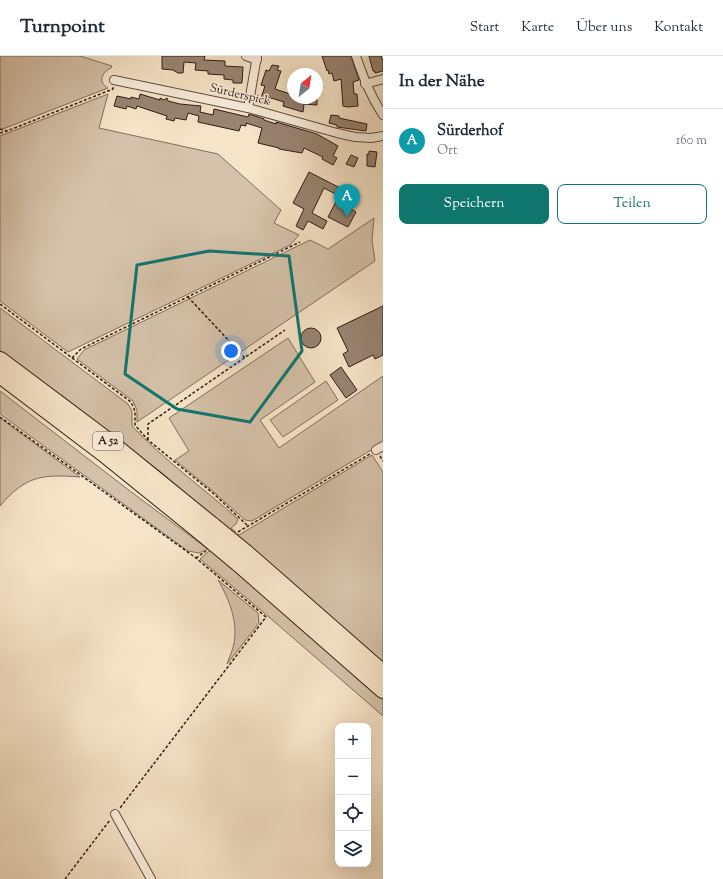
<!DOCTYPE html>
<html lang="de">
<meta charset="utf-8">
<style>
body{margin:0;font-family:"Sorts Mill Goudy",serif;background:#f6f6f7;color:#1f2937}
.controls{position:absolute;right:12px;bottom:12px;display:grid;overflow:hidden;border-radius:8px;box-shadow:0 4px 16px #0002}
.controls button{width:36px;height:36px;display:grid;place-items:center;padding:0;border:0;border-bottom:1px solid #e0e1e3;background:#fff;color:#1f2937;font:20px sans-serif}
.compass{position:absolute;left:287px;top:12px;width:36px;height:36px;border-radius:50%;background:#fff;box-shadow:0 4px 16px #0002;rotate:30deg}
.you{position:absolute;left:231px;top:295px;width:14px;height:14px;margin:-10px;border:3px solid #fff;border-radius:50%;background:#1a73e8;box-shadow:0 0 0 6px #1a73e833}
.badge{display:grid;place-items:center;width:26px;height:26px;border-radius:50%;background:#0f766e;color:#fff;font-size:13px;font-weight:700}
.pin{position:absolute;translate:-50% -33px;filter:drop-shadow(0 1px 2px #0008)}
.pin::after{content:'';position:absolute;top:21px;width:14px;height:12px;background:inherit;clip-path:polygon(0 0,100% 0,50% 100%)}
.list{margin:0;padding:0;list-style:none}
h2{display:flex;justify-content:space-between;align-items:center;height:52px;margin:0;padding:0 16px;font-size:17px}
h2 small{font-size:13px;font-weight:400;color:#747a83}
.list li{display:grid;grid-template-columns:26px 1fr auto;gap:12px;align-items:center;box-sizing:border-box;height:64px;padding:0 16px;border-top:1px solid #e0e1e3}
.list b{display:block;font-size:15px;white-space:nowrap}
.list p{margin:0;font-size:13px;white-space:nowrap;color:#747a83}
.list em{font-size:13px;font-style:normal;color:#747a83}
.actions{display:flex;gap:8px;padding:12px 16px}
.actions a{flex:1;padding:9px 0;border:1px solid #0f766e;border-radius:8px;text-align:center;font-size:14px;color:#0f766e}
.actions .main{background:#0f766e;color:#fff}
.icon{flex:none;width:22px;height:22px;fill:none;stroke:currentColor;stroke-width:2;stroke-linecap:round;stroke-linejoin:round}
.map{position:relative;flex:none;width:383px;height:823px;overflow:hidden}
header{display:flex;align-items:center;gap:24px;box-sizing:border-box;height:56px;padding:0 20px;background:#fff;border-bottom:1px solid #e0e1e3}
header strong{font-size:19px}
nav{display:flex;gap:22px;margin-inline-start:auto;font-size:14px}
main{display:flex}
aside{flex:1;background:#fff}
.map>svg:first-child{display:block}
</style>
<header>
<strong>Turnpoint</strong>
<nav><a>Start</a><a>Karte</a><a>Über uns</a><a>Kontakt</a></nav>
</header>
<main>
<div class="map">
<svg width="383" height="823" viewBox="0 0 383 823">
<rect width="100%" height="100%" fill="#f7e5c9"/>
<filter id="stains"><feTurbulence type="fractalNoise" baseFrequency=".005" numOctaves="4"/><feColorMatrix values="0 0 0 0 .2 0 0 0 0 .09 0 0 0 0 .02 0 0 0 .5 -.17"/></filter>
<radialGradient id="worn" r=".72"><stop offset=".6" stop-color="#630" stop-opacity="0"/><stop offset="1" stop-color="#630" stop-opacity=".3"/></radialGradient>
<g fill="#d5c2aa" stroke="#836e5e">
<path d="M0,0H80L112,10L111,12C101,17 98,26 108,32L0,74Z"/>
<path d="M108,38L99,72L218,98L281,154L274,167L299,179L290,189L68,296L0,245V80Z"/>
<path d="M374,162L372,184L375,205L137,366V354L133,345L77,303L84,294L310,184L328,193Z"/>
<path d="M0,252L128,348L132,355V370C164,404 203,432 238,463L236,468L231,472L236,476L233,478L162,417L65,342L0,295Z"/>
<path d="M288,282L315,326L260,364L279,392L383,320V387L252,465L245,464L214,436L175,404L189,395L169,362Z"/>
<path d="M326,325L338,344L283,381L270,364Z"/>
<path d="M0,335L130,435L208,493L199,497L188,495L0,358Z"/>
<path d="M0,362L80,421C42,418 25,420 0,450Z"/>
<path d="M372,399L383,416V660L269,561L200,503L209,495L238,478L239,479Z"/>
<path d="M218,524L258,557L259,567L227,608C229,602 233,594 234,587C238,565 229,543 218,524Z"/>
</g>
<g fill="#988471" stroke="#311a12">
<path d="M162,0H205L204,4L225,5V10L243,11L242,27H233V24L224,23V19L208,18V15L195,14L196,7L184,6L183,17H178L173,14L162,13Z"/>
<path d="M322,0H351L359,24L353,26L354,38H357L358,50L348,51L343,50L341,23L334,25L332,17L329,18L328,14L327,15Z"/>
<path d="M369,0H381L383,5V15L375,17V15H373Z"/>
<path d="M272,9L279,10L277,14L281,15L275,33L293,39V42H317V49L304,48L303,56L283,50L284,46L271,42L269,48L260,45L265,30L261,29L266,14L269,15Z"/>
<path d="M140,38L160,44V42L164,44L167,42L168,45L180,48L201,50L200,56L213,59L214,53L248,61L249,58L264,63V64L276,68V66L317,78L338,90L333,100L337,102L333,109L322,103L323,101L304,92L302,97L279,93V92L258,87L262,72L246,67V70L241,69L239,75L198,66L199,60L188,57L186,64L175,62L174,65L166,63L167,60L137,50L136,53L127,50L126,53L114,50L117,40L131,43V41L139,43Z"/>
<path d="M331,59L339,60V62L367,68L366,75L337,71V69L329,67Z"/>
<path d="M369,95L377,96L375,111L367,110V98H369Z"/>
<path d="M351,99L358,102L354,111L346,108Z"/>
<path d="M309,116L348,136L342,148L356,156L348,171L328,161L339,140L324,132L312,157L327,165L323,173L308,165L303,174L296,170L304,153L293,147Z"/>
<path d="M383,250V299L375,303L373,299L349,311L343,298L348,295L337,272Z"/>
<circle cx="311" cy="282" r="10"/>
<path d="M341,311L357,334L346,342L330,319Z"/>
</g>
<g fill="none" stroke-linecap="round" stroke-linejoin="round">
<defs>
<g id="minor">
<path d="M246,0L257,4"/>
<path d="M356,0C364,23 370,39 383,59"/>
<path d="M114,24L248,52L337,77L355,81L371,82L383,80"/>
<path d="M365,28L383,23"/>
<path d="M248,52L257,0"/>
<path d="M376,394L383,390"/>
<path d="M115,758L151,823"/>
</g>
<g id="motorway">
<path d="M0,304L112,388L213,470"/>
<path d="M0,319L103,397L202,477"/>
<path d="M246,497L383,617"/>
<path d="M238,507L383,634"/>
</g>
</defs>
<use href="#minor" stroke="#624d40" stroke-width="10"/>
<use href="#motorway" stroke="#311a12" stroke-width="18"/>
<g stroke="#311a12" stroke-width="1.5" stroke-dasharray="3 2" stroke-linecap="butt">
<path d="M0,73L7,75L113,33V31"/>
<path d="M0,77L7,75"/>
<path d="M188,241L245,302"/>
<path d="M0,248L131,346L135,355V369L148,384L214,438L248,470"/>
<path d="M72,302L81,293L300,186"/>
<path d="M0,361L196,502L266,561L120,752"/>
<path d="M148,384V368L285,274"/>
<path d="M380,400L383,405"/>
<path d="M238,476L370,398"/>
<path d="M196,502L206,495"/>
<path d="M65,823L110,764"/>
</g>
<use href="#minor" stroke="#faeedc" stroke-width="8"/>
<use href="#motorway" stroke="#f7e5c9" stroke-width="16"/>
<defs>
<g id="motorway-bridge">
<path d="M213,470L246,497"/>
<path d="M202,477L238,507"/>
</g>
</defs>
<use href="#motorway-bridge" stroke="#311a12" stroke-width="18" stroke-linecap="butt"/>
<use href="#motorway-bridge" stroke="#f7e5c9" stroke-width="16"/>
</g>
<path fill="none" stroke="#0f766e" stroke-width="3" stroke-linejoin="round" d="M209,195L289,200L302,295L250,366L177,353L125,318L137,209Z"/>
<g text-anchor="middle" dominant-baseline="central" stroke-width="3" stroke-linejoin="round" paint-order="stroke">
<rect fill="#faeedc" stroke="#6d5a4f" stroke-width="1" x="93" y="376" width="30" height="18" rx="3"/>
<g font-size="11" font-weight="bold" fill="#311a12">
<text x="108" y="385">A 52</text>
</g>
<g font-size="12" fill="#311a12" stroke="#faeedc">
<text transform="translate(240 39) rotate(13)">Sürderspick</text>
</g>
</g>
<rect width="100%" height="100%" filter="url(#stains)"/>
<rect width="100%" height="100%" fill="url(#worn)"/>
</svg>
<div class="controls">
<button>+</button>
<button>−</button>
<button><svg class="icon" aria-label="locate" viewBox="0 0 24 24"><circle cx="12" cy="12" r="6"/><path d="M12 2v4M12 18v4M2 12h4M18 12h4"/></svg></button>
<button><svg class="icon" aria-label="layers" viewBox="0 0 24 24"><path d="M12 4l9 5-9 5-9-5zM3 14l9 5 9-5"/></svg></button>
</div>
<svg class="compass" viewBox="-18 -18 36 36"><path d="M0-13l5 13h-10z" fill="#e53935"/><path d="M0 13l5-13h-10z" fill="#747a83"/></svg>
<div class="you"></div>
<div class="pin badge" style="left:347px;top:161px;background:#0f9aa8">A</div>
</div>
<aside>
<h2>In der Nähe<small></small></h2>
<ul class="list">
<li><span class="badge" style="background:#0f9aa8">A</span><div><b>Sürderhof</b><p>Ort</p></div><em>160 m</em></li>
</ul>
<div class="actions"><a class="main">Speichern</a><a>Teilen</a></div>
</aside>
</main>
